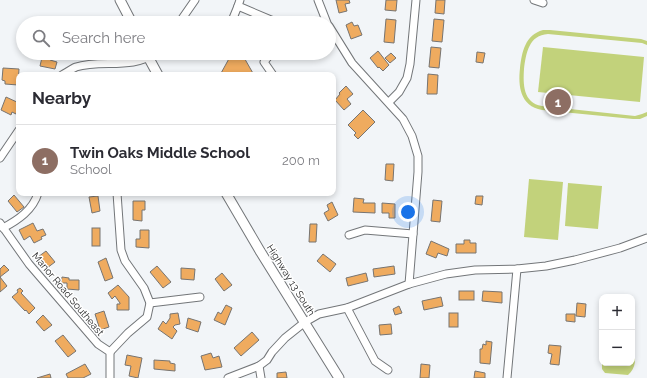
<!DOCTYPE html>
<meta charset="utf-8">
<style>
body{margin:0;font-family:Raleway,sans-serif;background:#f7f7f7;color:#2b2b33}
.controls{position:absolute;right:12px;bottom:12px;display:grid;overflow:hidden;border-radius:8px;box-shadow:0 2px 6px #0003}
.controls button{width:36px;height:36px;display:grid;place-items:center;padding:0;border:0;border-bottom:1px solid #e1e1e2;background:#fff;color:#2b2b33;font:20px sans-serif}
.you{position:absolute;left:408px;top:212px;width:14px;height:14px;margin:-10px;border:3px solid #fff;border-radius:50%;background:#1a73e8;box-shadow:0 0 0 6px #1a73e833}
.badge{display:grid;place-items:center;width:26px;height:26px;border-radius:50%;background:#db2777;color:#fff;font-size:13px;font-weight:700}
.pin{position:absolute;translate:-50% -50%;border:2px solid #fff;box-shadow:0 1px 4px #0006}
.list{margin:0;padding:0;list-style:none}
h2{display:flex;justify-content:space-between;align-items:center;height:52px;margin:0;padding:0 16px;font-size:17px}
h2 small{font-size:13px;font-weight:400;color:#7c7c81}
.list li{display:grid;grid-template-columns:26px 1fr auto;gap:12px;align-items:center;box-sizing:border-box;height:72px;padding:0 16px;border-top:1px solid #e1e1e2}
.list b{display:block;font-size:15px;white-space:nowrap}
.list p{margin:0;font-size:13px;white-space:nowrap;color:#7c7c81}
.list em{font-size:13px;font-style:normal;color:#7c7c81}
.icon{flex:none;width:22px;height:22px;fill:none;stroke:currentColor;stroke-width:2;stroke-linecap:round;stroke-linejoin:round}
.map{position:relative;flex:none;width:647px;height:378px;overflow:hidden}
.search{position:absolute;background:#fff;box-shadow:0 2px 6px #0003;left:16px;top:16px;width:320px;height:44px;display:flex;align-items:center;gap:10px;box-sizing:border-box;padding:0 14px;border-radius:22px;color:#7c7c81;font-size:15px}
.panel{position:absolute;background:#fff;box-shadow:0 2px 6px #0003;left:16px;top:72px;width:320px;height:124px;border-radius:8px}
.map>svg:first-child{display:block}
</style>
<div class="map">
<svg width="647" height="378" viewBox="0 0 647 378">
<rect width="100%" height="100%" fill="#f2f5f8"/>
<g fill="#c2d27b">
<path d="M543,30H550L641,39L647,41V45L642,43L548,34C529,35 526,53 524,69C523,84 523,103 542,106L635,116L642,114L647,112V116L640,119H633L542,110C520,106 518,86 520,68C522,52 525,35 543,30Z"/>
<path d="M543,47L644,57L640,102L538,92Z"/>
<path d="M529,179L563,182L558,240L524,237Z"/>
<path d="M568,183L602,186L598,229L565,226Z"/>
<path d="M632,349C637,358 636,368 628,375L605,373L602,369V363H632Z"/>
</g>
<g fill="#efab5f" stroke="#777471">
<path d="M336,0H349L350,3L345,4L347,11L339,13Z"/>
<path d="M386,0H397L396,11L385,10Z"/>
<path d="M436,0H445L444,14L435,13Z"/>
<path d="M386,19L396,20L394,43L384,42Z"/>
<path d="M434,19L444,20L442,42L432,41Z"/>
<path d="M352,22L354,26L358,25L362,35L351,39L346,25Z"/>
<path d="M431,47L441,48L439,68L429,67Z"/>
<path d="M378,51L389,65L383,71L379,67L378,68L370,58Z"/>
<path d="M477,52L485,53L483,63L476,62Z"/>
<path d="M43,53L51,54L50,60L57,62L55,69L40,66Z"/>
<path d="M391,53L396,58L390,63L385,58Z"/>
<path d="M242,54L254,75H220L231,55Z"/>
<path d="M3,68L19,69L18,85L5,84V81L2,80Z"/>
<path d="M428,74L438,75L437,94H427Z"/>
<path d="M346,86L353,94L347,99L351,104L344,110L335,100L340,94L339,93Z"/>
<path d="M6,97L19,103L16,114L12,112L11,115L1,110Z"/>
<path d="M363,110L375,122L358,139L354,135L356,133L348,125Z"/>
<path d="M386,164H394L393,181L385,180Z"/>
<path d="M14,195L24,207L17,212L8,201Z"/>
<path d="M98,196L100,211L92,213L89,197Z"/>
<path d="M476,196H483L482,205L475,204Z"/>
<path d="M354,198L364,199L363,203H375V213L353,212Z"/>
<path d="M433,200L442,201L440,222L431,221Z"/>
<path d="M133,201H145V210H142V221L133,220Z"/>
<path d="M332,202L338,215L328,221L324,213L329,210L327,205Z"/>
<path d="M382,203L395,204V218H389V213H382Z"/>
<path d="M33,223L37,231L43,229L46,235L41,237L42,239L34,243L30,236L24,240L19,230Z"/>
<path d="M310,224H317L316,242H309Z"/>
<rect x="92" y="228" width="8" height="18"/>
<path d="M140,230H149V248L136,247V239H140Z"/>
<path d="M464,240H470V243H476V253H456V244H464Z"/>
<path d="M431,241L449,249L447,256L438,253L436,258L426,254Z"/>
<path d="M46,251L55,262L47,268L38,257Z"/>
<path d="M323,254L336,264L330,272L317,261Z"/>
<path d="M106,258L113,278L105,281L98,262Z"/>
<path d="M4,265L9,270L0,277L7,286L0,292V269Z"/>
<path d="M157,266L171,282L163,288L150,272Z"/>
<path d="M394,266L395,274L374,277L373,269Z"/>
<path d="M181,268L195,269L194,280L181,279Z"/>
<path d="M222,273L232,285L224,291L215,279Z"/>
<path d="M366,273L368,281L348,286L346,278Z"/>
<path d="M62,277L69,278V280H79V290L67,289V283H61Z"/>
<path d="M118,285L129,297V310H117V304H120V303L115,296L112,299L108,293Z"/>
<path d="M20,288L23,291L21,293L35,308L29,314L26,310L25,311L12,297L18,292L17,290Z"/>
<rect x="459" y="291" width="15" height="9"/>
<path d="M483,291L502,292V303L482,301Z"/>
<path d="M441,297L443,306L424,310L422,301Z"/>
<path d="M577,303L586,304L585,317L576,316Z"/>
<path d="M226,305L232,308L225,325L214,320L218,312L221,314Z"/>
<path d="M399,306L402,313L395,315L393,309Z"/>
<path d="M104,311L109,327L100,330L95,314Z"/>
<path d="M178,313L180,324L175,325L173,327L177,331L172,339L158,329L163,321L166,324L170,318V314Z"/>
<rect x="449" y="313" width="9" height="14"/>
<path d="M566,314H575V322L566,321Z"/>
<path d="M43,315L52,325L44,331L36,322Z"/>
<path d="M188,318L201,322L198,332L186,328Z"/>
<path d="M391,324L392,334L380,335L379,325Z"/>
<path d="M252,332L259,340L241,356L234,348Z"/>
<path d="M63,335L76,351L68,357L55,341Z"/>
<path d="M486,341L492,342L490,364L480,363V349H482L483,344L486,345Z"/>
<path d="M549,345L561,346L559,365L550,364L552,354L548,353Z"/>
<path d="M211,353L213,358L219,356L222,367L205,370L201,356Z"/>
<path d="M127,355L142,358L138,378L129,376L131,366L125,365Z"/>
<path d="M154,360L170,361V363L175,364V371L154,369Z"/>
<path d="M85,364L91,374L83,378H68L66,374Z"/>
<path d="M421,364L430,365L429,378H420Z"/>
<path d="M475,371L485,373V378H474Z"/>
<path d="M286,372L287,378H277V373Z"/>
<path d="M50,374L51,378H37Z"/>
</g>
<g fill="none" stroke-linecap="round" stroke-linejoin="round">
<defs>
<g id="minor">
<path d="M240,0L238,6L278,23"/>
<path d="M318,0L327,23"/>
<path d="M534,0L543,3"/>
<path d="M179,23L195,0"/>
<path d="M231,23L238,6"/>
<path d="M329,26L352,63L403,119L412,136L418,156V172L409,284"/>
<path d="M259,53L268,57L271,53"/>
<path d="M268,57L264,62L273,75"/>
<path d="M62,75C66,73 71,69 76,67C101,59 133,70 155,53"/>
<path d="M389,102L399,92L407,78L410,64L416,0"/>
<path d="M0,158L19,130"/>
<path d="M0,223L29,264L98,344L110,352V378"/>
<path d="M3,228C18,220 33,210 38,193"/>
<path d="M349,235L365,230L413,234"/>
<path d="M150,303L200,297"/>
<path d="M347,308L375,361L388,370"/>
<path d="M110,352L128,333L147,317L150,303L144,288L125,261L121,250L117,193"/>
<path d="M259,366L261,378"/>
<path d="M228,378L259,366L267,360L272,352L285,338L305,322L319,314L347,308L409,284L446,274L475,270L517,269L546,266L575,260L620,248L647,238"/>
<path d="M507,378L517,269"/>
</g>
<g id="major">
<path d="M120,0L132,23"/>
<path d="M146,53L158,75"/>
<path d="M226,193L260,251L339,378"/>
</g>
</defs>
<use href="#minor" stroke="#737679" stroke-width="9"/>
<use href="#major" stroke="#737679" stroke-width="11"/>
<use href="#minor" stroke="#fff" stroke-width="7"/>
<use href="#major" stroke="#fff" stroke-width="9"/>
</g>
<g text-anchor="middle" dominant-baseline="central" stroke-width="3" stroke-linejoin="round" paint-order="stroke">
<g font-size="10" fill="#242526" stroke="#fff">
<text transform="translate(291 280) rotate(58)">Highway 13 South</text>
<text transform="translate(68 294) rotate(50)">Manor Road Southeast</text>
</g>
</g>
</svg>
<div class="controls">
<button>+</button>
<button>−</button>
</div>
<div class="you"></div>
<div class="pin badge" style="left:558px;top:102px;background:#8d6e63">1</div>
<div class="search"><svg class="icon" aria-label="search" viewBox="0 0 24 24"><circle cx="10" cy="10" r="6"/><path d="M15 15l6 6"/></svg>Search here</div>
<section class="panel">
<h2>Nearby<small></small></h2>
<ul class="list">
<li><span class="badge" style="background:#8d6e63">1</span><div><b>Twin Oaks Middle School</b><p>School</p></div><em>200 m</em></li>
</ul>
</section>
</div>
